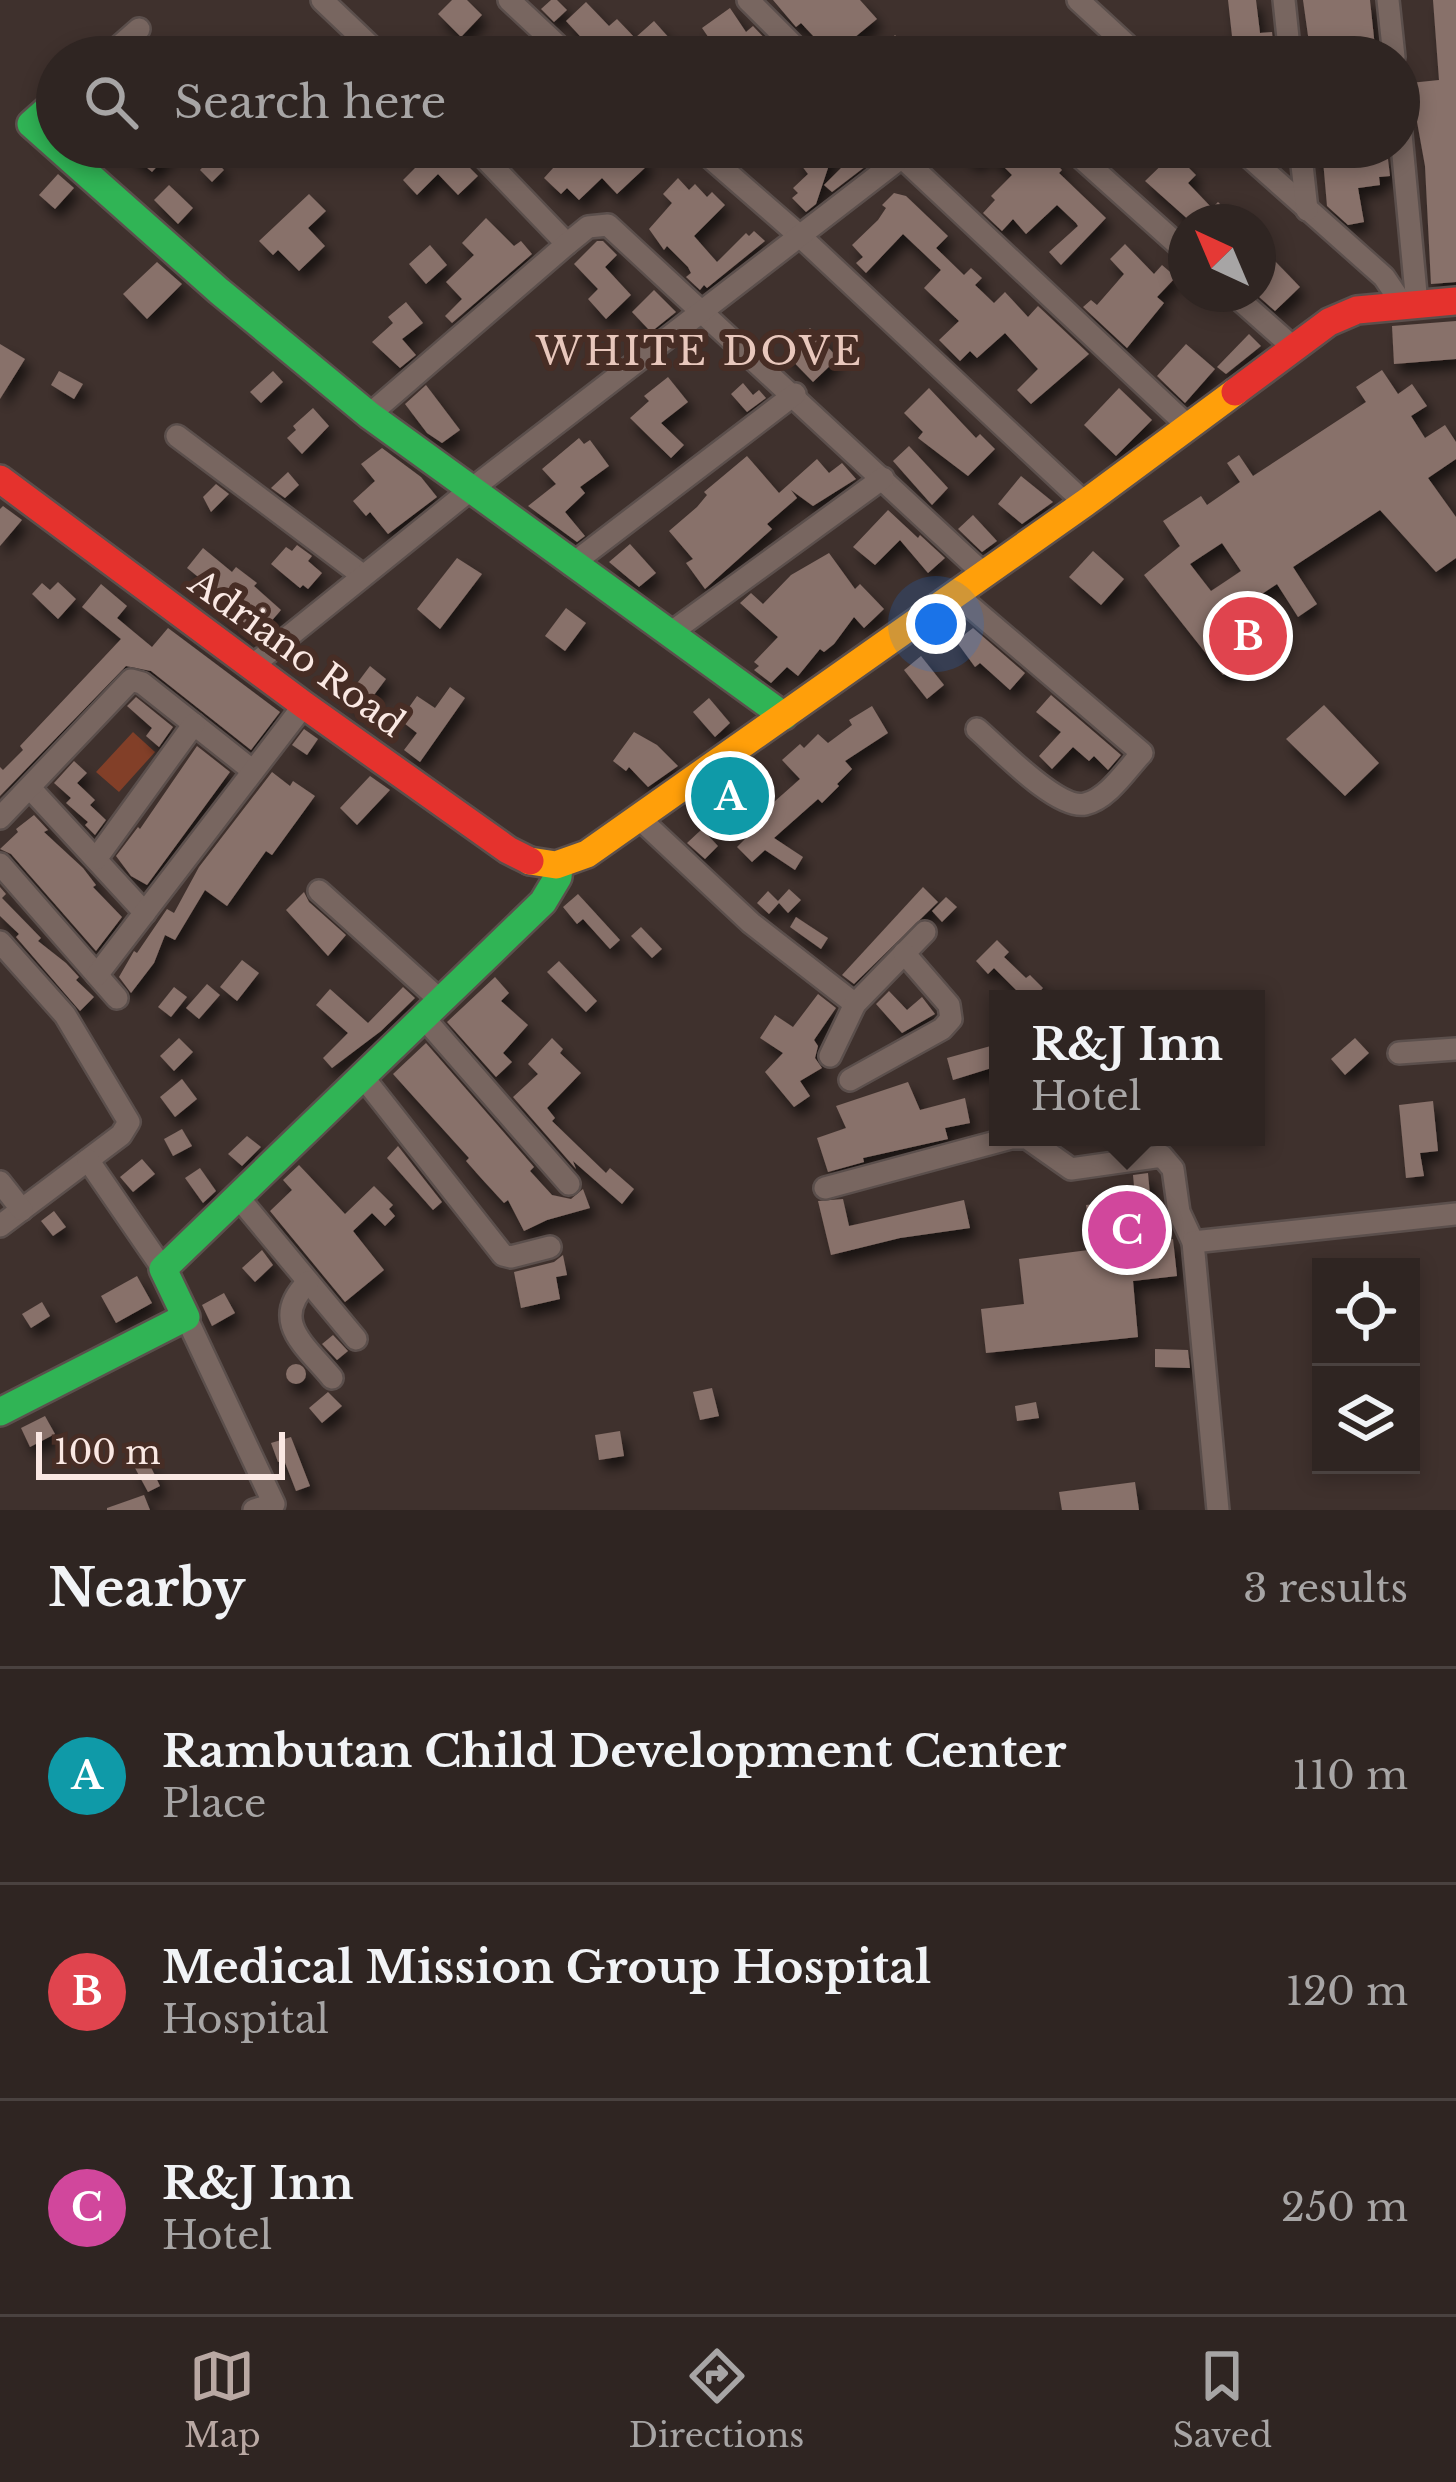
<!DOCTYPE html>
<style>
body{margin:0;font-family:"Libre Baskerville",serif;background:#372d2a;color:#f1f3f6}
.controls{position:absolute;right:36px;bottom:36px;display:grid;overflow:hidden;border-radius:0px;box-shadow:0 6px 18px #0003}
.controls button{width:108px;height:108px;display:grid;place-items:center;padding:0;border:0;border-bottom:3px solid #4a4240;background:#2f2522;color:#f1f3f6;font:60px sans-serif}
.compass{position:absolute;left:1168px;top:204px;width:108px;height:108px;border-radius:50%;background:#2f2522;box-shadow:0 6px 18px #0003;rotate:316deg}
.scale{position:absolute;left:36px;bottom:30px;width:249px;box-sizing:border-box;padding-left:12px;border:6px solid #fae8e3;border-top:0;font-size:33px;line-height:42px;white-space:nowrap;color:#fae8e3;-webkit-text-stroke:9px #472d25;paint-order:stroke}
.you{position:absolute;left:936px;top:624px;width:42px;height:42px;margin:-30px;border:9px solid #fff;border-radius:50%;background:#1a73e8;box-shadow:0 0 0 18px #1a73e833}
.badge{display:grid;place-items:center;width:78px;height:78px;border-radius:50%;background:#b9a8a3;color:#fff;font-size:39px;font-weight:700}
.pin{position:absolute;translate:-50% -50%;border:6px solid #fff;box-shadow:0 3px 12px #0006}
.popup{position:absolute;left:989px;top:990px;width:276px;height:156px;box-sizing:border-box;display:grid;place-content:center;border-radius:0px;background:#2f2522;filter:drop-shadow(0 3px 9px #0005);font-size:39px;white-space:nowrap;color:#a7a5a5}
.popup b{font-size:45px;color:#f1f3f6}
.popup::after{content:'';position:absolute;left:50%;top:100%;margin-left:-24px;border:24px solid transparent;border-top-color:#2f2522}
.list{margin:0;padding:0;list-style:none}
h2{display:flex;justify-content:space-between;align-items:center;height:156px;margin:0;padding:0 48px;font-size:51px}
h2 small{font-size:39px;font-weight:400;color:#a7a5a5}
.list li{display:grid;grid-template-columns:78px 1fr auto;gap:36px;align-items:center;box-sizing:border-box;height:216px;padding:0 48px;border-top:3px solid #4a4240}
.list b{display:block;font-size:45px;white-space:nowrap}
.list p{margin:0;font-size:39px;white-space:nowrap;color:#a7a5a5}
.list em{font-size:39px;font-style:normal;color:#a7a5a5}
.icon{flex:none;width:66px;height:66px;fill:none;stroke:currentColor;stroke-width:2;stroke-linecap:round;stroke-linejoin:round}
.map{position:relative;flex:none;width:1456px;height:1510px;overflow:hidden}
.search{position:absolute;background:#2f2522;box-shadow:0 6px 18px #0003;left:36px;right:36px;top:36px;height:132px;display:flex;align-items:center;gap:30px;box-sizing:border-box;padding:0 42px;border-radius:66px;color:#a7a5a5;font-size:45px}
.sheet{height:804px;background:#2f2522}
nav{display:flex;justify-content:space-around;align-items:center;box-sizing:border-box;height:168px;border-top:3px solid #4a4240;background:#2f2522;font-size:33px;color:#a7a5a5}
nav a{display:grid;justify-items:center;gap:6px}
nav .on{color:#b9a8a3}
.map>svg:first-child{display:block}
</style>
<div class="map">
<svg width="1456" height="1510" viewBox="0 0 1456 1510">
<defs>
<filter id="shadow"><feDropShadow dx="5.5" dy="9" stdDeviation="6" flood-color="#0009"/></filter>
</defs>
<rect width="100%" height="100%" fill="#3f312d"/>
<path fill="#823f28" d="M133,732L155,752L119,792L96,772Z"/>
<g fill="#88716a" fill-rule="evenodd" filter="url(#shadow)">
<path d="M452,0H467L482,15L461,37L438,14Z"/>
<path d="M551,0H557L567,10L554,22L541,9Z"/>
<path d="M773,0H860L877,19L832,56L801,23L796,27Z"/>
<path d="M1228,0H1256L1260,33L1272,32L1275,57H1203L1201,40L1232,36Z"/>
<path d="M1303,0H1370L1376,57H1311Z"/>
<path d="M1433,0H1456V282L1431,284L1425,166L1410,83L1439,80Z"/>
<path d="M586,2L609,26L617,19L635,38L654,21L686,57H585L590,47L566,21Z"/>
<path d="M730,8L746,32L753,26L771,45L766,49L771,57H722L702,28Z"/>
<path d="M895,35L910,50L902,57H873Z"/>
<path d="M123,147H161L168,154L152,172Z"/>
<path d="M420,147H432L452,167L460,158L478,176L458,195L438,174L417,195L403,180L417,166L409,157Z"/>
<path d="M591,147H639L641,158L648,165L617,194L602,178L579,200L567,188L561,194L544,178L554,167L550,163L560,153L565,158L570,154L576,161Z"/>
<path d="M814,147H835L816,204L806,212L792,198L798,193L793,188L808,174L798,161Z"/>
<path d="M960,147H1040L1062,170L1059,173L1106,218L1061,265L1049,252L1078,226L1076,223L1057,205L1026,234L1013,219L1002,231L983,213L995,200L991,196L1012,175L988,151L975,163Z"/>
<path d="M1317,147H1350L1352,163L1388,159L1390,176L1379,177L1380,185L1358,188L1364,222L1348,225L1327,206L1323,160L1316,159Z"/>
<path d="M1174,153L1196,175L1188,183L1212,208L1218,202L1231,215L1226,222H1191L1145,181Z"/>
<path d="M855,154L866,166L832,192L824,185Z"/>
<path d="M212,157L224,170L212,182L200,170Z"/>
<path d="M58,174L74,188L55,209L39,195Z"/>
<path d="M678,178L689,190L695,184L707,197L712,192L725,205L694,236L717,262L746,233L749,236L754,231L765,241L707,288L704,285L700,290L686,277L691,273L688,267L667,246L664,250L649,229L672,203L663,194Z"/>
<path d="M169,185L193,208L178,224L154,200Z"/>
<path d="M894,193L906,196L948,236L936,248L964,275L971,268L982,278L975,285L994,303L1005,292L1028,317L1038,306L1089,354L1031,404L1017,390L1038,369L1005,333L977,358L970,351L960,361L939,340L959,321L924,288L941,270L903,234L866,273L856,263L863,257L852,245L878,220L886,208L882,205Z"/>
<path d="M309,194L326,211L308,228L325,246L299,271L278,250L273,255L259,241Z"/>
<path d="M486,218L514,246L521,241L532,254L452,323L445,316L462,299L446,282L474,255L462,243Z"/>
<path d="M597,241H603L617,255L605,267L631,295L606,319L588,299L598,289L574,264Z"/>
<path d="M1125,244L1154,274L1162,265L1176,277L1157,297L1164,303L1127,348L1083,307L1091,300L1097,305L1124,274L1110,259Z"/>
<path d="M430,245L447,265L426,284L409,264Z"/>
<path d="M1274,260L1300,287L1275,311L1258,296V276Z"/>
<path d="M157,262L182,284L147,319L123,294Z"/>
<path d="M654,290L676,312L651,332L632,312Z"/>
<path d="M406,302L423,323L402,339L416,355L400,368L372,342L393,323L388,317Z"/>
<path d="M1456,321V359L1394,364L1392,326Z"/>
<path d="M810,328L838,358L813,382L784,352Z"/>
<path d="M1249,334L1261,346L1226,374L1217,367Z"/>
<path d="M0,344L25,359L0,399Z"/>
<path d="M1186,344L1215,369L1185,403L1157,376Z"/>
<path d="M1382,370L1398,394L1412,384L1427,406L1411,416L1425,438L1445,425L1456,442V459L1428,478L1456,517V558L1436,572L1380,510L1293,567L1317,604L1298,617L1277,584L1230,615L1256,649L1223,675L1144,575L1180,546L1163,521L1201,496L1207,505L1240,482L1227,463L1239,455L1253,476L1366,402L1356,387ZM1222,543L1241,571L1211,591L1190,564Z"/>
<path d="M59,371L83,384L74,399L51,385Z"/>
<path d="M273,371L283,382L261,403L250,392Z"/>
<path d="M668,377L688,402L661,423L684,445L671,458L630,418L649,401L644,396Z"/>
<path d="M743,383L753,395L759,390L766,398L747,412L731,394Z"/>
<path d="M426,385L460,430L442,443L427,433L405,404Z"/>
<path d="M929,388L976,438L980,434L995,449L968,476L918,438L923,432L904,413Z"/>
<path d="M1119,388L1152,420L1116,456L1084,425Z"/>
<path d="M313,408L329,426L302,454L287,438L296,430L293,426Z"/>
<path d="M579,438L584,444L590,440L609,466L580,487L585,493L565,512L585,536L577,542L528,506L556,484L542,469Z"/>
<path d="M909,446L948,488L932,505L893,461Z"/>
<path d="M382,448L421,477L437,497L388,534L370,512L366,516L353,501L375,481L361,464Z"/>
<path d="M747,456L779,493L817,459L829,473L842,463L856,479L813,506L791,490L797,498L767,524L772,529L705,589L686,563L693,559L669,531L697,507L707,495L704,492Z"/>
<path d="M288,472L299,485L285,498L271,488Z"/>
<path d="M1021,476L1053,502L1022,524L998,504Z"/>
<path d="M216,484L229,494L211,512L203,497Z"/>
<path d="M3,506L22,520L0,546V509Z"/>
<path d="M888,510L918,538L920,535L945,558L928,573L900,540L875,565L853,547Z"/>
<path d="M973,515L997,541L982,552L958,529Z"/>
<path d="M630,544L656,573L639,587L609,562Z"/>
<path d="M297,545L312,556L308,561L322,573L308,589L303,585L300,588L271,564L286,547L292,551Z"/>
<path d="M203,548L232,572L236,567L257,583L254,586L281,610L255,640L222,610L227,604L215,595L217,592L187,568Z"/>
<path d="M1093,551L1124,579L1101,605L1069,577Z"/>
<path d="M829,553L855,589L860,584L884,609L864,628L854,617L834,644L824,652L820,649L798,676L787,667L771,683L754,670L759,666L754,662L778,637L740,603L751,593L763,604L791,575Z"/>
<path d="M457,558L482,574L440,629L417,609Z"/>
<path d="M58,582L76,599L58,619L32,594L42,583L50,590Z"/>
<path d="M101,584L127,606L117,618L152,647L168,628L280,712L251,750L151,671L126,666L0,796V767L3,770L23,750L20,746L121,639L82,607Z"/>
<path d="M566,608L586,623L565,651L545,636Z"/>
<path d="M973,628L1025,673L1010,690L980,663L975,667L956,641Z"/>
<path d="M921,656L944,685L927,699L904,670Z"/>
<path d="M370,666L386,679L362,711L346,698Z"/>
<path d="M450,687L465,698L420,762L404,750L417,733L400,720L417,696L435,708Z"/>
<path d="M1051,695L1121,755L1108,770L1094,756L1089,761L1073,747L1052,769L1039,756L1061,732L1036,712Z"/>
<path d="M136,697L173,727L159,747L146,736L152,728L127,706Z"/>
<path d="M709,698L730,723L715,737L693,712Z"/>
<path d="M1324,705L1379,763L1345,796L1286,739Z"/>
<path d="M872,706L888,733L845,761L852,769L837,784L839,786L822,803L818,799L774,838L803,857L795,870L765,850L752,862L737,847L753,831L718,793L728,783L747,803L754,796L766,809L800,779L782,760L800,744L804,748L818,734L828,743L852,725L849,720Z"/>
<path d="M304,729L318,739L307,755L292,745Z"/>
<path d="M634,732L657,745L678,766L648,787L629,767L626,771L613,761Z"/>
<path d="M197,746L230,772L147,885L131,876L116,856L138,827L140,829Z"/>
<path d="M74,761L87,773L77,783L95,800L90,805L106,820L95,835L85,825L88,822L66,803L71,798L54,783Z"/>
<path d="M272,772L290,786L293,781L315,796L272,855L266,851L227,906L205,890L175,940L165,935L154,963L131,993L119,977L134,951L137,953L167,909L174,913L199,867Z"/>
<path d="M370,776L390,790L357,825L340,808Z"/>
<path d="M34,815L48,830L44,832L83,868L96,885L93,887L122,917L96,951L11,854L0,849L18,832L16,829Z"/>
<path d="M702,829L718,846L705,859L687,843Z"/>
<path d="M0,887L6,894L2,898L41,938L38,941L66,963L79,977L76,980L94,997L80,1011L16,937L19,934L0,916Z"/>
<path d="M923,887L938,902L854,984L842,975Z"/>
<path d="M789,889L801,900L788,913L779,903L769,914L757,903L768,891L778,901Z"/>
<path d="M304,892L309,902L346,935L328,956L286,910Z"/>
<path d="M578,894L620,940L610,949L583,919L577,924L563,907Z"/>
<path d="M946,897L957,907L942,922L932,911Z"/>
<path d="M796,917L828,938L821,949L790,927Z"/>
<path d="M641,927L662,949L652,958L631,936Z"/>
<path d="M997,940L1009,952L1004,957L1026,978L1030,975L1043,988L1033,999H1025L994,968L988,974L976,961Z"/>
<path d="M242,960L259,973L237,1001L220,987Z"/>
<path d="M559,961L597,1001L586,1012L547,972Z"/>
<path d="M495,977L509,993L501,1001L528,1025L503,1053L512,1062L496,1077L447,1022Z"/>
<path d="M207,984L220,995L199,1019L186,1008Z"/>
<path d="M174,987L187,997L171,1017L158,1007Z"/>
<path d="M403,987L415,998L381,1031L332,1068L323,1058L348,1033L316,1005L330,989L368,1023Z"/>
<path d="M889,991L907,1010L922,997L935,1014L902,1033L876,1004Z"/>
<path d="M818,994L836,1008L814,1040L818,1046L815,1058L822,1068L800,1081L810,1096L794,1107L765,1072L783,1053L760,1038L775,1015L793,1027Z"/>
<path d="M179,1038L193,1052L174,1071L160,1056Z"/>
<path d="M552,1038L563,1049L560,1053L581,1073L547,1108L555,1118L552,1121L606,1173L610,1168L634,1189L622,1204L573,1161L576,1169L513,1097L538,1074L528,1064Z"/>
<path d="M1355,1038L1369,1053L1345,1075L1331,1059Z"/>
<path d="M426,1043L534,1167L530,1171L552,1195L571,1199L583,1189L590,1208L547,1220L524,1231L508,1200L504,1203L481,1178L466,1161L469,1158L393,1074Z"/>
<path d="M998,1044V1066L953,1080L947,1058Z"/>
<path d="M182,1079L197,1099L175,1117L160,1097Z"/>
<path d="M908,1082L920,1110L965,1098L970,1123L945,1128L948,1139L863,1158L864,1162L828,1172L817,1138L846,1128L836,1106Z"/>
<path d="M1433,1101L1438,1151L1420,1153L1424,1176L1406,1178L1399,1105Z"/>
<path d="M182,1129L192,1146L173,1156L164,1139Z"/>
<path d="M247,1136L261,1147L242,1166L228,1154Z"/>
<path d="M398,1146L442,1202L433,1210L387,1158Z"/>
<path d="M142,1159L155,1174L133,1192L120,1177Z"/>
<path d="M299,1165L345,1214L374,1186L393,1205L389,1209L395,1216L385,1226L372,1213L353,1231L384,1270L345,1302L270,1211L292,1190L283,1180Z"/>
<path d="M200,1168L216,1191L203,1203L185,1178Z"/>
<path d="M1148,1173L1150,1196L1135,1197L1133,1175Z"/>
<path d="M1147,1198L1149,1212L1088,1219L1086,1205Z"/>
<path d="M843,1199L849,1226L964,1200L970,1228L900,1238L831,1255L818,1201Z"/>
<path d="M54,1211L66,1227L53,1236L41,1221Z"/>
<path d="M1173,1239L1177,1276L1133,1281L1138,1337L986,1353L981,1309L1024,1304L1019,1259Z"/>
<path d="M262,1250L273,1265L255,1282L242,1268Z"/>
<path d="M563,1255L567,1275L556,1277L560,1299L521,1308L514,1272L554,1262Z"/>
<path d="M137,1276L152,1303L116,1323L101,1296Z"/>
<path d="M224,1293L235,1313L212,1326L202,1305Z"/>
<path d="M42,1302L50,1316L31,1328L22,1314Z"/>
<path d="M333,1335L348,1351L337,1360L322,1344Z"/>
<path d="M1155,1349L1188,1350L1190,1368L1155,1367Z"/>
<circle cx="296" cy="1374" r="10"/>
<path d="M712,1388L719,1416L700,1420L693,1392Z"/>
<path d="M328,1392L342,1406L322,1423L309,1408Z"/>
<path d="M1036,1402L1039,1418L1017,1421L1015,1406Z"/>
<path d="M45,1416L55,1434L30,1447L21,1428Z"/>
<path d="M620,1431L624,1456L599,1460L595,1435Z"/>
<path d="M291,1437L310,1486L296,1491L284,1460L278,1462L271,1443Z"/>
<path d="M148,1461L160,1486L148,1492L135,1468Z"/>
<path d="M1135,1482L1139,1510H1062L1059,1492Z"/>
<path d="M144,1495L150,1510H107V1508Z"/>
</g>
<g fill="none" stroke-linecap="round" stroke-linejoin="round">
<defs>
<g id="street">
<path d="M322,0L382,57"/>
<path d="M509,0L570,57"/>
<path d="M748,0L805,57"/>
<path d="M1078,0L1140,57"/>
<path d="M1284,0L1290,57"/>
<path d="M1388,0L1394,57"/>
<path d="M107,57L139,29"/>
<path d="M1399,113L1417,304"/>
<path d="M474,147L567,244"/>
<path d="M654,147L661,150L669,147"/>
<path d="M698,147L801,237L1085,503"/>
<path d="M891,147L1189,427"/>
<path d="M1069,147L1186,252"/>
<path d="M1238,147L1384,277L1403,305"/>
<path d="M1300,147L1307,210"/>
<path d="M1233,294L1293,347"/>
<path d="M369,415L567,244L588,227L608,225L985,575"/>
<path d="M177,436L362,575"/>
<path d="M571,565L795,394"/>
<path d="M957,595L1142,753C1127,769 1108,799 1085,804C1057,810 998,747 977,729"/>
<path d="M669,634L883,478"/>
<path d="M252,666L469,491L915,147"/>
<path d="M30,788L145,913"/>
<path d="M0,818L131,680L142,683L253,771"/>
<path d="M639,818L751,923L855,1004"/>
<path d="M96,859L194,724"/>
<path d="M0,864L117,998"/>
<path d="M319,891L441,1001"/>
<path d="M0,942L65,1015L129,1122L121,1135L0,1226"/>
<path d="M97,975L304,705"/>
<path d="M424,1018L569,1184"/>
<path d="M1399,1053L1456,1049"/>
<path d="M830,1056L855,1004L925,932"/>
<path d="M363,1077L503,1255L511,1257L550,1247"/>
<path d="M850,1080L942,1029L951,1019L949,1005L904,953"/>
<path d="M88,1160L163,1269"/>
<path d="M0,1182L22,1210"/>
<path d="M825,1188L1011,1138H1027L1071,1169L1162,1156L1173,1169L1179,1212L1193,1242"/>
<path d="M238,1197L356,1339"/>
<path d="M308,1282C269,1321 305,1345 332,1378"/>
<path d="M186,1317L274,1504L254,1510"/>
<path d="M1218,1510L1193,1242L1456,1214"/>
</g>
<g id="fast">
<path d="M57,101L31,124L219,291L369,415L784,716"/>
<path d="M0,1412L186,1317L163,1269L543,902L558,877L559,867"/>
</g>
<path id="slow" d="M530,861L556,865L587,854L1085,503L1235,392"/>
<g id="jam">
<path d="M1235,392L1329,322L1357,310L1456,301"/>
<path d="M0,479L304,705L508,850L530,861"/>
</g>
</defs>
<use href="#street" stroke="#5b4f4c" stroke-width="26"/>
<use href="#fast" stroke="#5b4f4c" stroke-width="32"/>
<use href="#slow" stroke="#5b4f4c" stroke-width="32"/>
<use href="#jam" stroke="#5b4f4c" stroke-width="32"/>
<use href="#street" stroke="#786660" stroke-width="21"/>
<use href="#fast" stroke="#30b455" stroke-width="27"/>
<use href="#slow" stroke="#ff9f0a" stroke-width="27"/>
<use href="#jam" stroke="#e5322d" stroke-width="27"/>
</g>
<g text-anchor="middle" dominant-baseline="central" stroke-width="12" stroke-linejoin="round" paint-order="stroke">
<g font-size="36" fill="#fae8e3" stroke="#472d25">
<text transform="translate(297 653) rotate(36)">Adriano Road</text>
</g>
<g font-size="39" letter-spacing="3" fill="#e8c7bc" stroke="#472d25">
<text x="700" y="351">WHITE DOVE</text>
</g>
</g>
</svg>
<div class="controls">
<button><svg class="icon" aria-label="locate" viewBox="0 0 24 24"><circle cx="12" cy="12" r="6"/><path d="M12 2v4M12 18v4M2 12h4M18 12h4"/></svg></button>
<button><svg class="icon" aria-label="layers" viewBox="0 0 24 24"><path d="M12 4l9 5-9 5-9-5zM3 14l9 5 9-5"/></svg></button>
</div>
<svg class="compass" viewBox="-18 -18 36 36"><path d="M0-13l5 13h-10z" fill="#e53935"/><path d="M0 13l5-13h-10z" fill="#a7a5a5"/></svg>
<div class="scale">100 m</div>
<div class="you"></div>
<div class="pin badge" style="left:730px;top:796px;background:#0f9aa8">A</div>
<div class="pin badge" style="left:1248px;top:636px;background:#e0444e">B</div>
<div class="pin badge" style="left:1127px;top:1230px;background:#d1479c">C</div>
<div class="popup"><b>R&amp;J Inn</b>Hotel</div>
<div class="search"><svg class="icon" aria-label="search" viewBox="0 0 24 24"><circle cx="10" cy="10" r="6"/><path d="M15 15l6 6"/></svg>Search here</div>
</div>
<section class="sheet">
<h2>Nearby<small>3 results</small></h2>
<ul class="list">
<li><span class="badge" style="background:#0f9aa8">A</span><div><b>Rambutan Child Development Center</b><p>Place</p></div><em>110 m</em></li>
<li><span class="badge" style="background:#e0444e">B</span><div><b>Medical Mission Group Hospital</b><p>Hospital</p></div><em>120 m</em></li>
<li><span class="badge" style="background:#d1479c">C</span><div><b>R&amp;J Inn</b><p>Hotel</p></div><em>250 m</em></li>
</ul>
</section>
<nav>
<a class="on"><svg class="icon" aria-label="map" viewBox="0 0 24 24"><path d="M3 6l6-2 6 2 6-2v14l-6 2-6-2-6 2zM9 4v14M15 6v14"/></svg>Map</a>
<a><svg class="icon" aria-label="directions" viewBox="0 0 24 24"><path d="M12 3l9 9-9 9-9-9zM9 14v-3h6M13 9l2 2-2 2"/></svg>Directions</a>
<a><svg class="icon" aria-label="saved" viewBox="0 0 24 24"><path d="M7 4h10v16l-5-4-5 4z"/></svg>Saved</a>
</nav>
